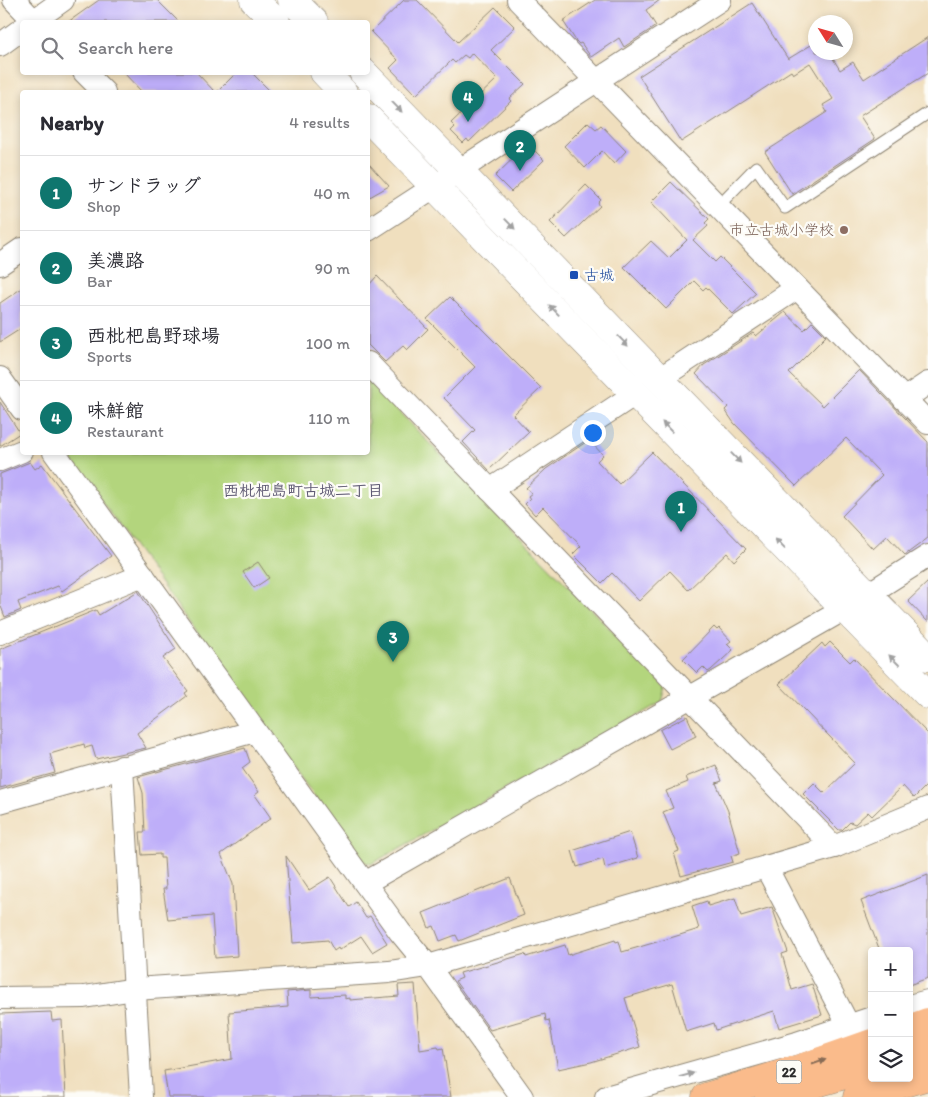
<!DOCTYPE html>
<meta charset="utf-8">
<style>
body{margin:0;font-family:Itim,"Klee One",sans-serif;background:#f7f7f7;color:#2b2b33}
.controls{position:absolute;right:15px;bottom:15px;display:grid;overflow:hidden;border-radius:5px;box-shadow:0 2px 8px #0003}
.controls button{width:45px;height:45px;display:grid;place-items:center;padding:0;border:0;border-bottom:1px solid #e1e1e2;background:#fff;color:#2b2b33;font:25px sans-serif}
.compass{position:absolute;left:808px;top:15px;width:45px;height:45px;border-radius:50%;background:#fff;box-shadow:0 2px 8px #0003;rotate:307deg}
.you{position:absolute;left:592px;top:432px;width:18px;height:18px;margin:-12px;border:4px solid #fff;border-radius:50%;background:#1a73e8;box-shadow:0 0 0 8px #1a73e833}
.badge{display:grid;place-items:center;width:32px;height:32px;border-radius:50%;background:#0f766e;color:#fff;font-size:16px;font-weight:700}
.pin{position:absolute;translate:-50% -41px;filter:drop-shadow(0 1px 2px #0008)}
.pin::after{content:'';position:absolute;top:26px;width:18px;height:15px;background:inherit;clip-path:polygon(0 0,100% 0,50% 100%)}
.list{margin:0;padding:0;list-style:none}
h2{display:flex;justify-content:space-between;align-items:center;height:65px;margin:0;padding:0 20px;font-size:21px}
h2 small{font-size:16px;font-weight:400;color:#7c7c81}
.list li{display:grid;grid-template-columns:32px 1fr auto;gap:15px;align-items:center;box-sizing:border-box;height:75px;padding:0 20px;border-top:1px solid #e1e1e2}
.list b{display:block;font-size:19px;white-space:nowrap}
.list p{margin:0;font-size:16px;white-space:nowrap;color:#7c7c81}
.list em{font-size:16px;font-style:normal;color:#7c7c81}
.icon{flex:none;width:28px;height:28px;fill:none;stroke:currentColor;stroke-width:2;stroke-linecap:round;stroke-linejoin:round}
.map{position:relative;flex:none;width:928px;height:1097px;overflow:hidden}
.search{position:absolute;background:#fff;box-shadow:0 2px 8px #0003;left:20px;top:20px;width:350px;height:55px;display:flex;align-items:center;gap:12px;box-sizing:border-box;padding:0 18px;border-radius:5px;color:#7c7c81;font-size:19px}
.panel{position:absolute;background:#fff;box-shadow:0 2px 8px #0003;left:20px;top:90px;width:350px;height:365px;border-radius:5px}
.map>svg:first-child{display:block}
</style>
<div class="map">
<svg width="928" height="1097" viewBox="0 0 928 1097">
<rect width="100%" height="100%" fill="#fdfcf7"/>
<filter id="ink" filterUnits="userSpaceOnUse"><feTurbulence type="fractalNoise" baseFrequency=".02" numOctaves="2"/><feDisplacementMap in="SourceGraphic" scale="10" xChannelSelector="R" yChannelSelector="G"/><feConvolveMatrix kernelMatrix="1 2 1 2 8 2 1 2 1" color-interpolation-filters="sRGB"/></filter>
<filter id="wash" filterUnits="userSpaceOnUse"><feTurbulence type="fractalNoise" baseFrequency=".0096" numOctaves="4" result="noise"/><feDisplacementMap in="SourceGraphic" scale="20" xChannelSelector="R" yChannelSelector="G"/><feGaussianBlur stdDeviation="1.12" result="paint"/><feColorMatrix in="noise" values="0 0 0 0 0 0 0 0 0 0 0 0 0 0 0 0 0 1.4 0 .05"/><feComposite in="paint" operator="in"/></filter>
<g filter="url(#wash)">
<rect width="100%" height="100%" fill="#f0dfbe"/>
<path fill="#b3d57d" stroke="#6f8054" d="M368,380L666,687L662,702L371,864L361,861L67,453L368,452Z"/>
<g id="blocks">
<g fill="#beaef9">
<path d="M99,0H157L179,22H68Z"/>
<path d="M404,0H417L458,42L495,7L515,27L491,50L525,84L509,99L511,101L469,142L467,139L463,143L451,131L455,127L451,123L497,79L472,53L468,58L464,55L455,63L452,60L416,95L390,68L398,60L371,32Z"/>
<path d="M595,0H660L646,10L656,26L624,47L619,38L591,57L581,43L579,44L576,41L563,21Z"/>
<path d="M752,3L788,59L816,42V52H829L840,70L853,62L864,79L928,37V73L860,116L875,139L792,194L765,152L827,112L823,105L833,99L810,63L793,74L791,71L681,142L639,76Z"/>
<path d="M123,72H196L215,92H142Z"/>
<path d="M237,72H251L271,92H217Z"/>
<path d="M588,122L596,129L601,125L626,151L614,164L602,151L585,168L564,146Z"/>
<path d="M528,144L544,160L511,192L495,176Z"/>
<path d="M368,163L389,186L368,198Z"/>
<path d="M671,182L709,219L705,223L708,226L693,240L715,262L720,257L756,293L733,314L706,287L703,290L694,281L666,309L624,267L651,241L669,258L687,240L651,202Z"/>
<path d="M586,185L601,200L598,203L600,206L566,238L550,222Z"/>
<path d="M377,276L428,329L407,350L403,346L385,362L368,345V286Z"/>
<path d="M22,288V328L0,342V303Z"/>
<path d="M450,297L541,388L513,415L529,432L489,470L463,442L475,430L444,398L475,367L427,319Z"/>
<path d="M785,312L804,330L812,322L826,336L789,373L823,406L859,370L928,442V538L905,555L887,536L873,549L842,516L882,475L846,438L796,486L734,423L725,410L728,407L696,374L704,365L753,333L756,336Z"/>
<path d="M0,402L20,433L0,446Z"/>
<path d="M589,440L603,455L597,461L619,484L652,452L746,549L734,561L727,553L688,590L670,571L639,601L612,573L602,583L573,554L581,546L543,507L535,515L525,504L530,499L528,496L532,493L526,488L546,469Z"/>
<path d="M30,462L35,469L42,464L111,556L62,591L58,586L18,602L21,610L5,617L0,604V474Z"/>
<path d="M258,562L269,578L254,588L243,572Z"/>
<path d="M928,582V622L908,601Z"/>
<path d="M138,591L176,649L163,658L188,691L185,693L187,696L137,733L146,748L96,759L92,746L85,748L84,744L50,754L55,773L0,788V649L96,610L99,615Z"/>
<path d="M714,627L717,630L719,628L731,641L727,644L733,650L711,670L708,672L703,667L697,673L683,659Z"/>
<path d="M830,642L850,662L854,658L928,734V784L914,798L903,786L872,816L868,812L855,824L850,822L842,830H839L803,794L814,783L824,793L855,763L779,684L822,643L825,647Z"/>
<path d="M687,716L696,736L670,749L660,730Z"/>
<path d="M245,748L250,762L242,768L259,792L255,795L271,818L221,854L233,884L237,956L215,958L212,916L168,920L163,889H166L164,858H160V854L142,855L140,832H145L143,793L138,777Z"/>
<path d="M716,765L722,781L716,783L728,811L740,853L731,856L733,862L681,876L674,853L679,851L663,812L673,808L666,791L688,782L686,777Z"/>
<path d="M630,832L638,858L605,868L603,859L577,867L572,851Z"/>
<path d="M286,856L309,890L330,877L349,907L356,902L366,918L370,916L387,943L372,952L361,936L339,950L338,948L334,951L328,940L293,943Z"/>
<path d="M928,875V978L909,985V951H880L861,901Z"/>
<path d="M510,878L524,915L459,941L456,935L440,941L434,926L429,928L423,913Z"/>
<path d="M735,898L741,916L772,907L788,952L782,954L792,990L812,984L822,1015L779,1028L774,1011L716,1030L714,1023L686,1032L672,984L625,998L640,1047L591,1062L558,1069L549,1020L546,1021L545,1014L490,1030L455,981L462,978L460,973L525,954L526,957L565,945L568,955L615,940L616,942L619,941L622,952L667,939L699,929L692,906L707,901L708,906Z"/>
<path d="M415,984L420,1050L438,1047L439,1049L443,1048L451,1097H168L164,1071L232,1059L229,1012L288,1007L287,992L311,990V997L345,995V999L350,998V1000L399,996L398,985Z"/>
<path d="M51,1012L52,1021L62,1020L66,1097H0V1014Z"/>
</g>
</g>
</g>
<g filter="url(#ink)">
<use href="#blocks" fill-opacity="0" stroke="#8e8574" stroke-width="1"/>
<g fill="none" stroke-linecap="round" stroke-linejoin="round">
<defs>
<path id="service" d="M718,206L756,167L785,208L928,113"/>
<g id="minor">
<path d="M14,0L35,22"/>
<path d="M518,0L928,423"/>
<path d="M32,22L63,0"/>
<path d="M0,45L22,29"/>
<path d="M84,72L104,92"/>
<path d="M368,230L720,0"/>
<path d="M0,264L22,249"/>
<path d="M368,363L834,847"/>
<path d="M0,378L22,409"/>
<path d="M659,379L797,288"/>
<path d="M904,399L928,383"/>
<path d="M54,452L400,932L428,966L522,1097"/>
<path d="M0,460L22,451"/>
<path d="M490,490L635,394"/>
<path d="M0,633L143,575"/>
<path d="M122,767L141,1097"/>
<path d="M0,802L255,731"/>
<path d="M766,867L849,1026"/>
<path d="M365,883L843,610L928,556"/>
<path d="M0,998L84,997L135,989L389,972L428,966L834,847L928,808"/>
<path d="M909,1006L928,1001"/>
<path d="M606,1097L797,1043L872,1018"/>
</g>
<g id="tertiary">
<path d="M254,0L276,22"/>
<path d="M292,0L314,22"/>
<path d="M324,72L343,92"/>
<path d="M363,72L928,657"/>
<path d="M368,118L928,695"/>
</g>
<g id="trunk">
<path d="M909,1029L928,1022"/>
<path d="M706,1097L804,1067L872,1043"/>
</g>
<g id="motorway">
<path d="M909,1055L928,1049"/>
<path d="M769,1097L872,1067"/>
<path d="M857,1097L928,1076"/>
</g>
</defs>
<use href="#service" stroke="#8e8574" stroke-width="13"/>
<use href="#minor" stroke="#8e8574" stroke-width="24"/>
<use href="#tertiary" stroke="#8e8574" stroke-width="29"/>
<use href="#trunk" stroke="#8e8574" stroke-width="29"/>
<use href="#motorway" stroke="#8e8574" stroke-width="29"/>
<use href="#service" stroke="#fff" stroke-width="11"/>
<use href="#minor" stroke="#fff" stroke-width="22"/>
<use href="#tertiary" stroke="#fff" stroke-width="28"/>
<use href="#trunk" stroke="#fabb8b" stroke-width="28"/>
<use href="#motorway" stroke="#fabb8b" stroke-width="28"/>
</g>
<defs><path id="oneway-solid" d="M-6-.8H1V-3.2L6.5 0L1 3.2V.8H-6Z" transform="scale(1.25)"/></defs>
<g fill="#a0a0a0">
<use href="#oneway-solid" transform="translate(397 107) rotate(46)"/>
<use href="#oneway-solid" transform="translate(510 224) rotate(46)"/>
<use href="#oneway-solid" transform="translate(554 310) rotate(-134)"/>
<use href="#oneway-solid" transform="translate(623 341) rotate(46)"/>
<use href="#oneway-solid" transform="translate(667 427) rotate(-134)"/>
<use href="#oneway-solid" transform="translate(736 458) rotate(46)"/>
<use href="#oneway-solid" transform="translate(780 544) rotate(-134)"/>
<use href="#oneway-solid" transform="translate(894 660) rotate(-135)"/>
<use href="#oneway-solid" transform="translate(687 1075) rotate(-16)"/>
</g>
<use fill="#886c56" href="#oneway-solid" transform="translate(819 1062) rotate(-19)"/>
</g>
<circle fill="#8d6e63" stroke="#fdfcf7" stroke-width="2" cx="844" cy="230" r="5"/>
<rect fill="#1a4fb4" stroke="#fdfcf7" stroke-width="2" x="569" y="270" width="10" height="10" rx="2.5"/>
<g text-anchor="middle" dominant-baseline="central" stroke-width="4.5" stroke-linejoin="round" paint-order="stroke">
<rect fill="#fdfcf7" stroke="#6a6a68" stroke-width="1" x="776.5" y="1060.5" width="25" height="23" rx="4"/>
<g font-size="14" font-weight="bold" fill="#2b2b2b">
<text x="789" y="1072">22</text>
</g>
<g font-size="15" fill="#785e54" stroke="#fdfcf7" text-anchor="end">
<text x="834" y="230">市立古城小学校</text>
</g>
<g font-size="15" fill="#164399" stroke="#fdfcf7" text-anchor="start">
<text x="584" y="275">古城</text>
</g>
<g font-size="16" font-weight="bold" fill="#5e5973" stroke="#fdfcf7">
<text x="303" y="490">西枇杷島町古城二丁目</text>
</g>
</g>
</svg>
<div class="controls">
<button>+</button>
<button>−</button>
<button><svg class="icon" aria-label="layers" viewBox="0 0 24 24"><path d="M12 4l9 5-9 5-9-5zM3 14l9 5 9-5"/></svg></button>
</div>
<svg class="compass" viewBox="-18 -18 36 36"><path d="M0-13l5 13h-10z" fill="#e53935"/><path d="M0 13l5-13h-10z" fill="#7c7c81"/></svg>
<div class="you"></div>
<div class="pin badge" style="left:681px;top:532px">1</div>
<div class="pin badge" style="left:520px;top:171px">2</div>
<div class="pin badge" style="left:393px;top:662px">3</div>
<div class="pin badge" style="left:468px;top:122px">4</div>
<div class="search"><svg class="icon" aria-label="search" viewBox="0 0 24 24"><circle cx="10" cy="10" r="6"/><path d="M15 15l6 6"/></svg>Search here</div>
<section class="panel">
<h2>Nearby<small>4 results</small></h2>
<ul class="list">
<li><span class="badge">1</span><div><b>サンドラッグ</b><p>Shop</p></div><em>40 m</em></li>
<li><span class="badge">2</span><div><b>美濃路</b><p>Bar</p></div><em>90 m</em></li>
<li><span class="badge">3</span><div><b>西枇杷島野球場</b><p>Sports</p></div><em>100 m</em></li>
<li><span class="badge">4</span><div><b>味鮮館</b><p>Restaurant</p></div><em>110 m</em></li>
</ul>
</section>
</div>
